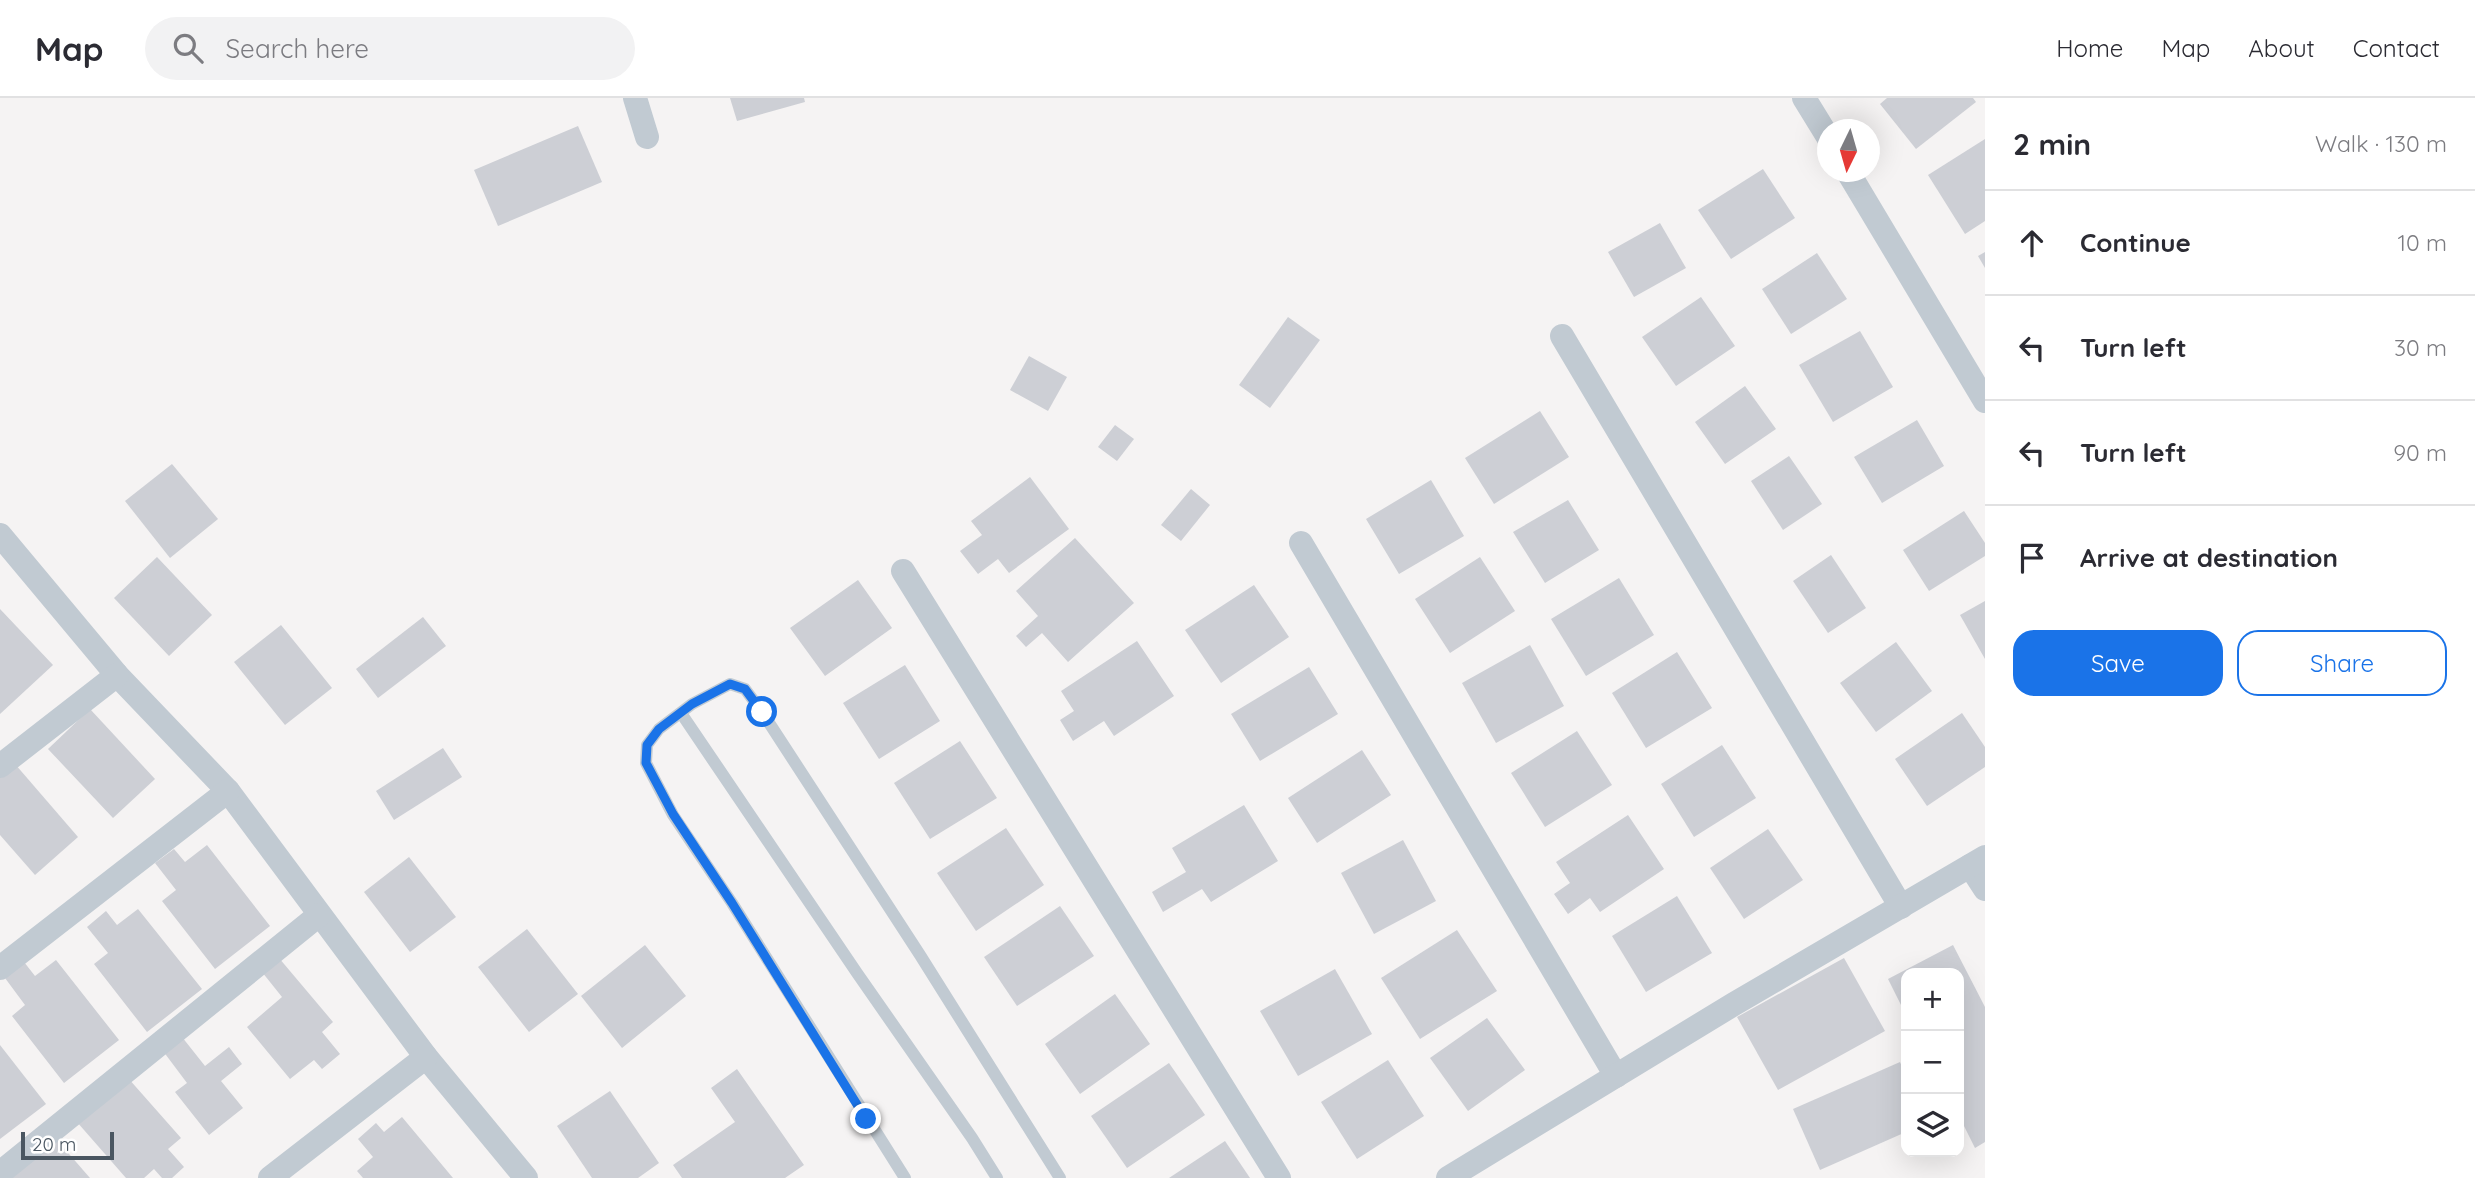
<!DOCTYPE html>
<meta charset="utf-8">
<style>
body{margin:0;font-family:Quicksand,sans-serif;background:#f2f2f3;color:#2b2b33}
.controls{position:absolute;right:21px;bottom:21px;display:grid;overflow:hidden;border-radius:14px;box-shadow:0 7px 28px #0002}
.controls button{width:63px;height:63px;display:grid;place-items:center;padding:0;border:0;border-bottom:2px solid #e1e1e2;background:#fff;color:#2b2b33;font:35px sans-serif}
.compass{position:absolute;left:1817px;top:21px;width:63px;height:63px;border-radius:50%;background:#fff;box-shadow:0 7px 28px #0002;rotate:185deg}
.scale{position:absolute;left:21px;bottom:18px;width:93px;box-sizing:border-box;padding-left:7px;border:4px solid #4a5661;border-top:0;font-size:19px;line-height:24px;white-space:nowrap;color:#4a5661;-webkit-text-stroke:5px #fff;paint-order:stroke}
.stop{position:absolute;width:21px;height:21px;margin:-16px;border:5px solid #1a73e8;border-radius:50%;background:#fff}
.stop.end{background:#1a73e8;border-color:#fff;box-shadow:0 2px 7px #0008}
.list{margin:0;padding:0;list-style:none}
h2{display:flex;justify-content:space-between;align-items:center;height:91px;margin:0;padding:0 28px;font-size:30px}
h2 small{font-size:23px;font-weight:400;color:#7c7c81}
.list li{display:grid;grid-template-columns:46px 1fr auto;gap:21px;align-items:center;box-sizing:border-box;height:105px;padding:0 28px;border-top:2px solid #e1e1e2}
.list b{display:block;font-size:26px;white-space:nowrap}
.list em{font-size:23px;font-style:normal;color:#7c7c81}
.actions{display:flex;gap:14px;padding:21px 28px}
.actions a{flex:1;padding:16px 0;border:2px solid #1a73e8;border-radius:21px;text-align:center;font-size:24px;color:#1a73e8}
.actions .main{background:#1a73e8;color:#fff}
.icon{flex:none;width:38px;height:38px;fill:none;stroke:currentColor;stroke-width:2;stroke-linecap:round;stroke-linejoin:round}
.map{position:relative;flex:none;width:1985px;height:1080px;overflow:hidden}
header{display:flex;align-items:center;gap:42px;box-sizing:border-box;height:98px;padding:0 35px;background:#fff;border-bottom:2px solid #e1e1e2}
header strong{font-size:33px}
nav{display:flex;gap:38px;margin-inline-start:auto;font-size:24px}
.search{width:490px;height:63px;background:#f2f2f3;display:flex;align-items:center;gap:18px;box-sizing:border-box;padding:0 24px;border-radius:38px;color:#7c7c81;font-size:26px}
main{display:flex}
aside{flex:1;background:#fff}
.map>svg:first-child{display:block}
</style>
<header>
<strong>Map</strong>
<div class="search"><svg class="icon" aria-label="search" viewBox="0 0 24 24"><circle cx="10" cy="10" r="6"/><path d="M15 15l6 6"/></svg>Search here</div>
<nav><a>Home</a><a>Map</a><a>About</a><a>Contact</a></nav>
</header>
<main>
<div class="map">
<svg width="1985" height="1080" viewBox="0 0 1985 1080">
<rect width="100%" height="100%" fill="#f5f3f3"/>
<g fill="#cdcfd5">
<path d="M730,0H804L805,4L737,23Z"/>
<path d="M1887,0H1973L1976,4L1916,51L1880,6Z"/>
<path d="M578,28L602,84L498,128L474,72Z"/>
<path d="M1985,41V123L1965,136L1928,77Z"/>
<path d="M1763,71L1795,120L1731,161L1698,112Z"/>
<path d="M1660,125L1686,170L1634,199L1608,154Z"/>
<path d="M1985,154V170L1978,158Z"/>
<path d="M1817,155L1847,201L1791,236L1762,191Z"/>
<path d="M1701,199L1735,248L1676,288L1642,239Z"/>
<path d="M1288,219L1320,242L1270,310L1239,287Z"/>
<path d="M1860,233L1893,289L1833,324L1799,267Z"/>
<path d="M1029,258L1067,279L1048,313L1010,292Z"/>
<path d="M1745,288L1776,331L1725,366L1695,324Z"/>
<path d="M1540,313L1569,359L1494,406L1465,360Z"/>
<path d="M1917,322L1944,368L1882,405L1854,359Z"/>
<path d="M1115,327L1134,341L1117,363L1098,349Z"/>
<path d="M1789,358L1822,406L1783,432L1751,383Z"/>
<path d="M172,366L218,421L170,460L125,403Z"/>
<path d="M1030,379L1069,431L1009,475L998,461L978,476L960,453L982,437L971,423Z"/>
<path d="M1431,382L1464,438L1399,476L1366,421Z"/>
<path d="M1191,391L1210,407L1181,443L1161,427Z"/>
<path d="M1568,402L1599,452L1545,485L1513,434Z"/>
<path d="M1964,413L1985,445V458L1929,493L1903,452Z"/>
<path d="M1075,440L1134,505L1068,564L1042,535L1026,549L1016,538L1038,518L1016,493Z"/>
<path d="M1831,457L1866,510L1828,535L1793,483Z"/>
<path d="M157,459L212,517L169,558L114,500Z"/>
<path d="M1480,459L1515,513L1450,555L1415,501Z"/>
<path d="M1619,480L1654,537L1586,578L1551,521Z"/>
<path d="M858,482L892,530L825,578L790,530Z"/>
<path d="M1254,487L1289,539L1221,585L1185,532Z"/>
<path d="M1985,503V561L1960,517Z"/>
<path d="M0,511L53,567L0,616Z"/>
<path d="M423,519L446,548L378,600L356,571Z"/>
<path d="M281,527L332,590L285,627L234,564Z"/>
<path d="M1137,543L1174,598L1114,638L1104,623L1073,643L1060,622L1074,613L1061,593Z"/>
<path d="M1896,544L1932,593L1876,634L1840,585Z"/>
<path d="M1530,547L1564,608L1496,645L1462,585Z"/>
<path d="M1677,554L1712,610L1646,650L1612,595Z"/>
<path d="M905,567L940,623L879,661L843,605Z"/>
<path d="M1309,569L1338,616L1260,663L1231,616Z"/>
<path d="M90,611L155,681L113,720L48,651Z"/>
<path d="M1962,615L1985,649V669L1927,708L1895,661Z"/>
<path d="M1577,633L1612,687L1545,729L1511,675Z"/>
<path d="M960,643L997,700L930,741L894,685Z"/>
<path d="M1722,647L1756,700L1694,739L1661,686Z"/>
<path d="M443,650L462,679L394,722L376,693Z"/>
<path d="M1362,652L1391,697L1317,745L1288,700Z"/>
<path d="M15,666L78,739L35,777L0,737V679Z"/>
<path d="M1244,707L1278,763L1211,804L1202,791L1163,814L1152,794L1186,774L1172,750Z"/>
<path d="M1628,717L1664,771L1600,814L1590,800L1568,816L1554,796L1570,785L1556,764Z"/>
<path d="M1006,730L1044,787L976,833L937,775Z"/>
<path d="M1768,731L1803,782L1744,821L1710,770Z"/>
<path d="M1403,742L1436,803L1374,836L1341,775Z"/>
<path d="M207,747L270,828L215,871L162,803L176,792L155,765L174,751L185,764Z"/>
<path d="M409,759L456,819L410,854L364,794Z"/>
<path d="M1677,798L1712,855L1646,894L1612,838Z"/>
<path d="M1060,808L1094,858L1017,908L984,859Z"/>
<path d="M138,811L202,891L147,934L94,866L108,855L87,829L106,813L117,827Z"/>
<path d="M527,831L578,896L529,934L478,869Z"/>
<path d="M1457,832L1497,893L1420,941L1381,880Z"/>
<path d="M645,847L686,898L622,950L581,898Z"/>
<path d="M1953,847L1985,909V1044L1975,1050L1959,1018V875H1906V917L1888,881Z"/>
<path d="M279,860L333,924L322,934L340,956L322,971L314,962L290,981L247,929L282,899L262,874Z"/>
<path d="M1844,860L1885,933L1778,992L1737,919Z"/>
<path d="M56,862L119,942L64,985L12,918L25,907L5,880L24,864L35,878Z"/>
<path d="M1335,871L1372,936L1298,978L1260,913Z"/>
<path d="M1115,896L1150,946L1080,996L1045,946Z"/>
<path d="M1487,920L1525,972L1468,1013L1430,960Z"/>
<path d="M182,939L205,968L229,949L242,966L221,983L243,1010L209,1037L175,994L187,985L163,953Z"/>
<path d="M0,947L46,1006L0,1041Z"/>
<path d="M1388,962L1424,1018L1357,1061L1321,1004Z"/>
<path d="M1900,964L1906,978V1034L1820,1072L1793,1011Z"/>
<path d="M1169,965L1205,1017L1127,1070L1091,1018Z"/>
<path d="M737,971L804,1067L785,1080H682L673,1067L735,1024L711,990Z"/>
<path d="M128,980L181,1040L168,1051L184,1069L172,1080H162L154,1071L144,1080H126L77,1024Z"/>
<path d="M610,993L659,1065L638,1080H592L557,1028Z"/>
<path d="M402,1019L453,1080H363L357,1073L373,1059L358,1041L376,1025L384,1034Z"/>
<path d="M56,1041L90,1080H10Z"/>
<path d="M1225,1043L1250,1080H1169Z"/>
</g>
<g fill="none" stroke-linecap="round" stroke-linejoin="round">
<g stroke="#c1cad2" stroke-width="12">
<path d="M681,615L857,875L972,1040L997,1080"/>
<path d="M905,1080L732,805L673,717L646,665L647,647L659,631L692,606L730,586L745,591L762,614L920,857L1060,1080"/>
</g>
<g stroke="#c1cad2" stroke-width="24">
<path d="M635,0L647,39"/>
<path d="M1804,0L1828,39"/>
<path d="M1848,74L1985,303"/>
<path d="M1562,238L1901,809"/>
<path d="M0,437L117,577L228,693L426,959L526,1080"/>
<path d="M1301,445L1616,978"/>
<path d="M903,473L1279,1080"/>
<path d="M0,668L117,577"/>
<path d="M1970,768L1985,791"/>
<path d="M0,870L228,693"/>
<path d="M0,1075L319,817"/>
<path d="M270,1080L426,959"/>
<path d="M1448,1080L1734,906L1985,759"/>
</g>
</g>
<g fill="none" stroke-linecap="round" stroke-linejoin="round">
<path stroke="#1a73e8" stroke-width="9" d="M762,614L745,591L730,586L692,606L659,631L647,647L646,665L673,716L732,805L866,1021"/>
</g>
</svg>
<div class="controls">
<button>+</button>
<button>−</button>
<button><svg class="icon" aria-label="layers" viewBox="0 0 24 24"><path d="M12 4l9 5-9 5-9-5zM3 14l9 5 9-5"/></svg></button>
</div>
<svg class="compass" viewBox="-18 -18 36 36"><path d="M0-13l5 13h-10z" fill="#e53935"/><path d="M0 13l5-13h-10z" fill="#7c7c81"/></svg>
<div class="scale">20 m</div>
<div class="stop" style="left:762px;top:614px"></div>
<div class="stop end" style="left:866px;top:1021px"></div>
</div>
<aside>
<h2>2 min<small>Walk · 130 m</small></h2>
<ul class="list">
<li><svg class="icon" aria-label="ahead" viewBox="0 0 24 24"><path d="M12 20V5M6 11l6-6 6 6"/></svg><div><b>Continue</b></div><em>10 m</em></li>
<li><svg class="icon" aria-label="left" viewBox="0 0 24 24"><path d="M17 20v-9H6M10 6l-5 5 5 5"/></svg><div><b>Turn left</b></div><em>30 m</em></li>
<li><svg class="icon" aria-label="left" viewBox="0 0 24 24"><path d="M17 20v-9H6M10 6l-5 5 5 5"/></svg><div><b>Turn left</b></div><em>90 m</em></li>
<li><svg class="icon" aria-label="arrive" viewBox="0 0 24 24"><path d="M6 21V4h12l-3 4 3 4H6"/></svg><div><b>Arrive at destination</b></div></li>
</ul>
<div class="actions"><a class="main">Save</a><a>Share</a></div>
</aside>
</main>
